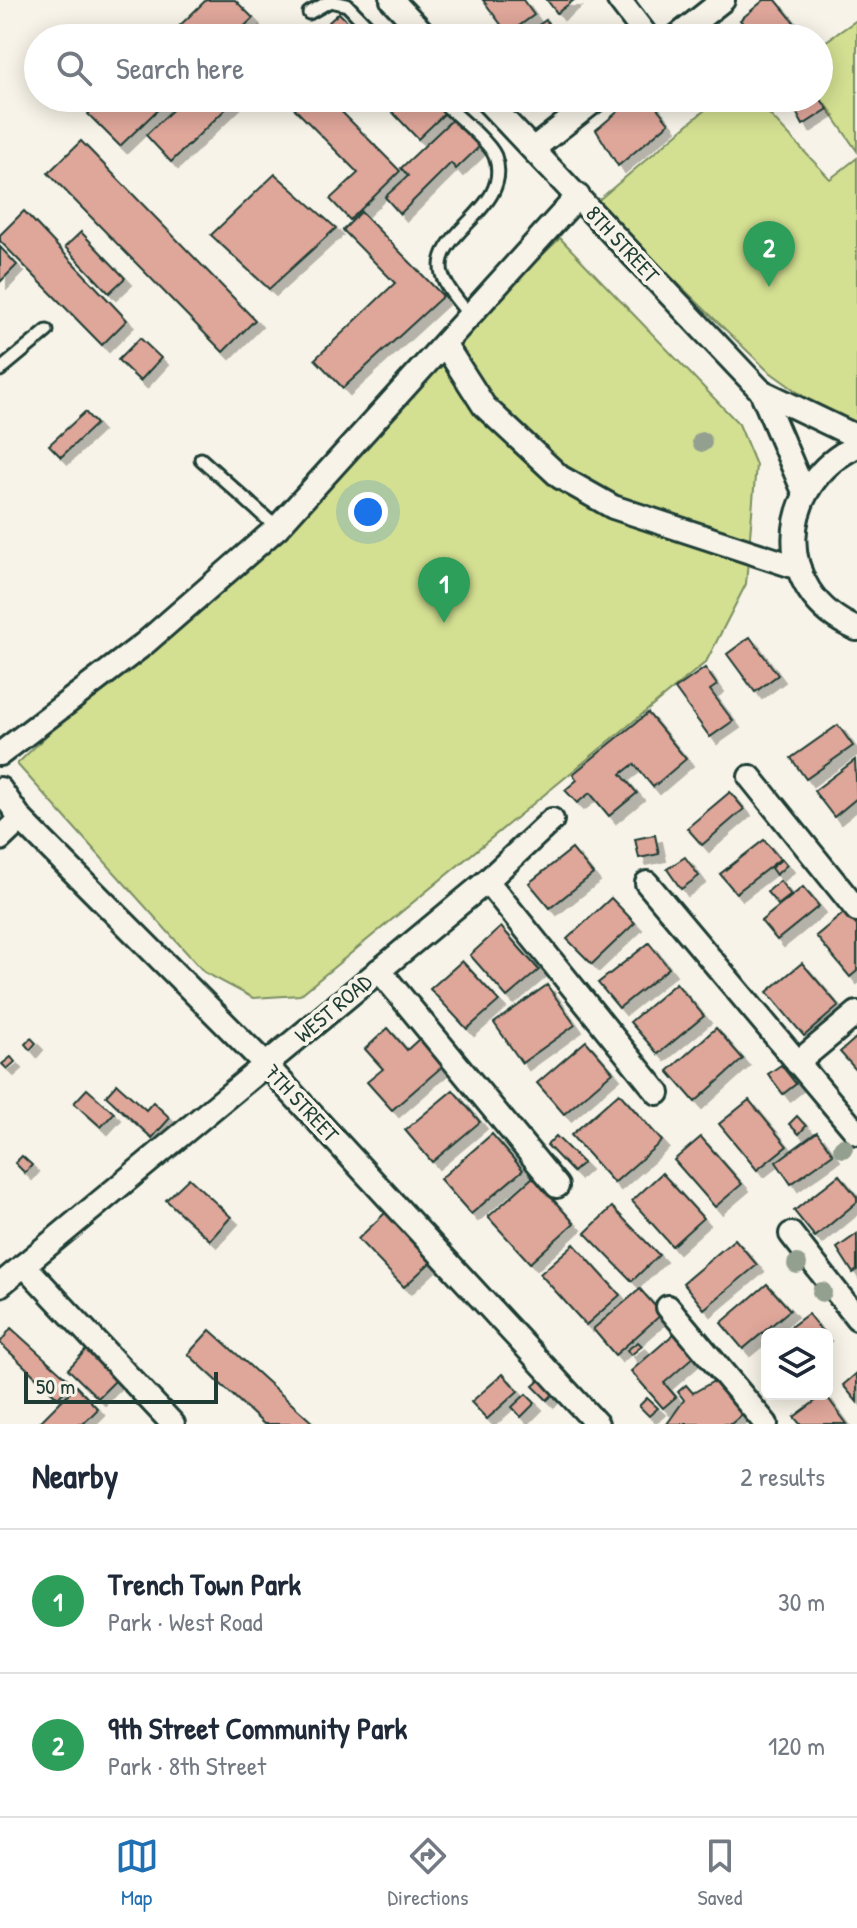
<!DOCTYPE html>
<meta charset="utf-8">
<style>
body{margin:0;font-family:"Patrick Hand",sans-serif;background:#f2f2f3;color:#1f2937}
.controls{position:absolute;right:24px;bottom:24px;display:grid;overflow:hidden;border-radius:12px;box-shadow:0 4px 20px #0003}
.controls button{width:72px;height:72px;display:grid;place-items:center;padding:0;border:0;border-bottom:2px solid #e0e1e3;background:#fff;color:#1f2937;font:40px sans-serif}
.scale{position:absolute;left:24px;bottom:20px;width:194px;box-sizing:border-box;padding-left:8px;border:4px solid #1f3d34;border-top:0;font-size:22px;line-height:28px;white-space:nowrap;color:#1f3d34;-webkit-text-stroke:6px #f7f3e8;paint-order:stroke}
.you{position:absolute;left:368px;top:512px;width:28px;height:28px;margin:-20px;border:6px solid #fff;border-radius:50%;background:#1a73e8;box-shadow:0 0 0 12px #1a73e833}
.badge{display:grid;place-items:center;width:52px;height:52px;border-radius:50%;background:#1f6fb2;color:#fff;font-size:26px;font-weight:700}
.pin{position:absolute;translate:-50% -66px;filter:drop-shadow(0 2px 4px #0008)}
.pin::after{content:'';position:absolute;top:42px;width:28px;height:24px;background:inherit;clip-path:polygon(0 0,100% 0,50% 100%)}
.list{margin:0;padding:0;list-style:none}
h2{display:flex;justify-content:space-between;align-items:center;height:104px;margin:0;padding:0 32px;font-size:34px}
h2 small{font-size:26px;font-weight:400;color:#747a83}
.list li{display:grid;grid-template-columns:52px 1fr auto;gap:24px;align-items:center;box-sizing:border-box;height:144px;padding:0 32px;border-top:2px solid #e0e1e3}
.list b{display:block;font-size:30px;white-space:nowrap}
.list p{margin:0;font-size:26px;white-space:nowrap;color:#747a83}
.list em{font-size:26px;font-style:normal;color:#747a83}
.icon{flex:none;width:44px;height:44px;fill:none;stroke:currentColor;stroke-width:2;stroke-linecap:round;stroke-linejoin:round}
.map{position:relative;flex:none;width:857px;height:1424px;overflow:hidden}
.search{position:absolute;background:#fff;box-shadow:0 4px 20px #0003;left:24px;right:24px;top:24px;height:88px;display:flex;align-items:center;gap:20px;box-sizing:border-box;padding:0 28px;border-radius:44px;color:#747a83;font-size:30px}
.sheet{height:392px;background:#fff}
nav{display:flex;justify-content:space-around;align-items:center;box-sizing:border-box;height:112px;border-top:2px solid #e0e1e3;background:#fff;font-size:22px;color:#747a83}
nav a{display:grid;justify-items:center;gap:4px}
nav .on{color:#1f6fb2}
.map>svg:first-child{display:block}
</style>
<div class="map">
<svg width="857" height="1424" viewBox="0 0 857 1424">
<defs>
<filter id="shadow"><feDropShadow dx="7" dy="7" stdDeviation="0" flood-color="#0004"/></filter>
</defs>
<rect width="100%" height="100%" fill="#f7f3e8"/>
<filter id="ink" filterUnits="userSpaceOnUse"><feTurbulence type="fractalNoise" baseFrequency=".0125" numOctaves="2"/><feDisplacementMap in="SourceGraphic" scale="16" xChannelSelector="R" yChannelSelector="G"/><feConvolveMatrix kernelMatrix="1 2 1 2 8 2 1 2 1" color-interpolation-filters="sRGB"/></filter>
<g filter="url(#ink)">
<g fill="#d3df91" stroke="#798e62" stroke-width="2">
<path d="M857,20V151L819,96V46Z"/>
<path d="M719,98H779L768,113L830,179L857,158V424L832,417L767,370L595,203Z"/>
<path d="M560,238L739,424L756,465L746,584L706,662L300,995L253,998L204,972L17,764Z"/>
</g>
<g fill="#dfa69a" stroke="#1f3d34" stroke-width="2" filter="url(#shadow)">
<path d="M206,0H235L253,18L232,38H167Z"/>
<path d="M483,0H523L534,15L508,34Z"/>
<path d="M547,0H574L557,13Z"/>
<path d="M764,0H776L794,22L775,38H734L747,28L740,20Z"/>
<path d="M339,13L364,38H320L316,34Z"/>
<path d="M546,20L559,38H520Z"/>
<path d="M259,27L270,38H247Z"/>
<path d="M819,97L828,109L803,125L795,110Z"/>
<path d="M105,98H170L120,146L88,114Z"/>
<path d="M185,98H237L171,162L146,135Z"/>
<path d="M284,98H328L400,171L350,220L330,199L358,173Z"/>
<path d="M379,98H428L444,114L418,139Z"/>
<path d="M634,98H649L669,123L618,166L596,130Z"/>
<path d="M454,118L481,145L456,169L451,163L400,214L385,197L408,176L401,168Z"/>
<path d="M81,141L255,320L223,352L48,173Z"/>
<path d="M275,174L336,228L269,289L211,235Z"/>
<path d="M24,211L127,320L102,345L0,241V235Z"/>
<path d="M361,212L443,296L343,388L315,359L395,283L343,230Z"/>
<path d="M81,232L125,278L109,293L65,247Z"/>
<path d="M0,247L17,265L0,282Z"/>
<path d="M140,338L161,358L140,381L118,360Z"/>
<path d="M85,412L96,424L61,457L49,445Z"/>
<path d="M750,637L778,675L755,692L727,654Z"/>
<path d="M705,668L717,685L710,690L733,721L710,737L675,689Z"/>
<path d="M648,713L686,759L653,787L634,764L621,774L637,793L609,816L590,793L577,803L565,790L577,780L573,774Z"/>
<path d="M838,725L853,746L806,779L791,758Z"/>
<path d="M855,760L857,798L834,817L814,791Z"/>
<path d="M730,792L744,809L702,845L687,828Z"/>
<path d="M655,835L659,854L639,858L635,839Z"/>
<path d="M764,840L780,859L736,893L720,874Z"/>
<path d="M572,849L593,874L550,908L529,883Z"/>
<path d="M685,857L699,876L681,889L667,869Z"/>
<path d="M782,859L787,865L776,875L771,868Z"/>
<path d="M780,881L791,895L778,905L767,892Z"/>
<path d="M803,887L819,906L777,940L761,921Z"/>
<path d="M611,898L635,923L592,964L567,939Z"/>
<path d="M845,912L857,926V971L850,977L816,936Z"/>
<path d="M501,927L539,970L507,997L470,955Z"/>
<path d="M649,943L669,968L619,1008L598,983Z"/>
<path d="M462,961L499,1001L467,1029L430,989Z"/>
<path d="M802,963L839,1006L804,1036L767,992Z"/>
<path d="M676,983L704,1016L658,1054L630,1022Z"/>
<path d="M547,985L575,1025L522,1063L494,1023Z"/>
<path d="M388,1028L407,1050L420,1038L444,1065L392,1110L367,1082L383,1069L365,1049Z"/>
<path d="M716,1028L743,1059L695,1102L668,1071Z"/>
<path d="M857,1037V1071L840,1052Z"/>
<path d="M31,1038L36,1043L30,1050L25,1044Z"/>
<path d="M586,1041L613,1072L564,1114L537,1083Z"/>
<path d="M11,1057L15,1062L7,1069L2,1064Z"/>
<path d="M781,1065L796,1084L783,1094L768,1074Z"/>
<path d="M117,1084L146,1110L153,1102L170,1118L152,1138L106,1096Z"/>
<path d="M87,1089L114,1113L101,1127L74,1103Z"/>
<path d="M453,1090L480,1122L432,1162L405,1130Z"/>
<path d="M619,1093L662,1141L614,1183L571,1135Z"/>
<path d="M749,1100L787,1146L757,1170L719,1124Z"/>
<path d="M797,1116L806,1126L799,1134L789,1124Z"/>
<path d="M817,1132L833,1154L791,1184L776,1162Z"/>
<path d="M492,1134L523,1170L471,1214L440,1179Z"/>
<path d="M556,1136L583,1163L573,1172L547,1145Z"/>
<path d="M701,1137L742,1184L715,1207L674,1160Z"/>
<path d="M22,1156L32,1165L25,1173L15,1163Z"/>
<path d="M662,1173L703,1218L672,1246L632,1201Z"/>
<path d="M839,1175L857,1197V1202L815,1237L794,1211Z"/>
<path d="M533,1177L574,1223L530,1263L488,1217Z"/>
<path d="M189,1178L231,1217L210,1240L166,1200Z"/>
<path d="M612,1207L659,1255L632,1281L585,1233Z"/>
<path d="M386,1212L432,1261L404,1287L358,1239Z"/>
<path d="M857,1234V1270L853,1273L837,1248Z"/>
<path d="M735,1239L757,1265L704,1309L683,1283Z"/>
<path d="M574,1244L620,1295L586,1325L540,1274Z"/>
<path d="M767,1284L790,1310L743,1349L721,1323Z"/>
<path d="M640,1289L662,1314L615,1355L593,1329Z"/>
<path d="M808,1314L824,1334H781Z"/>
<path d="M11,1328L72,1383L58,1398L0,1343Z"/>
<path d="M210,1330L314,1424H264L188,1354Z"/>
<path d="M675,1333L695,1356L664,1383L676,1397L663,1408L631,1371Z"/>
<path d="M638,1342L642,1346L631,1355L627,1350Z"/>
<path d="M88,1348L118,1378L98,1398L68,1369Z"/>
<path d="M548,1373L561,1387L547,1400L533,1386Z"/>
<path d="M857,1373V1402L843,1385Z"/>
<path d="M503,1374L518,1391L487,1419L471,1402Z"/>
<path d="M714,1381L719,1387L723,1384L743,1414L731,1424H667L684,1400L678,1392L686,1385L693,1393Z"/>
<path d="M76,1386L98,1409L83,1424H38Z"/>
<path d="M526,1394L535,1403L521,1417L512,1407Z"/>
<path d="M825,1394L847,1424H800L794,1417Z"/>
<path d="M647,1398L658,1408L649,1416L639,1406Z"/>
</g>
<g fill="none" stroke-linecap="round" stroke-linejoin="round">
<defs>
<g id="lane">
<path d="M309,13L330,1L347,5L379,38"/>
<path d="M438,98C451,111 489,141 495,156C514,209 431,232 442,274C446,289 461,304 470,316"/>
<path d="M0,370L47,331"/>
<path d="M201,459L277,528"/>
</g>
<g id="street">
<path d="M392,0L428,38"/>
<path d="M619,0L648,38"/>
<path d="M675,38L723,0"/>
<path d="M484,98L761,391L804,492"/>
<path d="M533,149L598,98"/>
<path d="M445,345L484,406L560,477L613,507L799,568"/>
<path d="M761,391L857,437"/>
<path d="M857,446C776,484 771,593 857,629"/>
<path d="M0,754L144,644L277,528L578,196"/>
<path d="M750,777L857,910"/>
<path d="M0,789L21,819L266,1065L597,1424"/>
<path d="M0,839L21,819"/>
<path d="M487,881L658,1093"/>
<path d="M647,883L857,1133"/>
<path d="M379,970L557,1186"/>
<path d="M797,1063L857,1013"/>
<path d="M791,1234L857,1318"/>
<path d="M24,1265L173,1424"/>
<path d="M0,1285L487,881L552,820"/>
<path d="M668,1307L766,1424"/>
</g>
</defs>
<use href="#lane" stroke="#1f3d34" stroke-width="17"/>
<use href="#street" stroke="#1f3d34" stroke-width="28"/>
<use href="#lane" stroke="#f7f3e8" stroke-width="11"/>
<use href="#street" stroke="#f7f3e8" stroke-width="22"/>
</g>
<g fill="#94a08f">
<circle cx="702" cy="442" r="10"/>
<circle cx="843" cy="1148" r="10"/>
<circle cx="797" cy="1264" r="10"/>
<circle cx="822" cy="1292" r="10"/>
</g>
</g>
<g text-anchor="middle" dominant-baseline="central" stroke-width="8" stroke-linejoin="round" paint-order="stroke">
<g font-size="22" fill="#1f3d34" stroke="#f7f3e8">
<text transform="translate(623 244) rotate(47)">8TH STREET</text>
<text transform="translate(333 1008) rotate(-40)">WEST ROAD</text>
<text transform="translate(302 1103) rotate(47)">7TH STREET</text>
</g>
</g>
</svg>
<div class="controls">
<button><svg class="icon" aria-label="layers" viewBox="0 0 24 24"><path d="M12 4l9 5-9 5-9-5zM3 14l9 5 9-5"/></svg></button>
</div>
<div class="scale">50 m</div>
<div class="you"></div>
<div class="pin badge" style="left:444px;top:623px;background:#2e9e5b">1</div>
<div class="pin badge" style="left:769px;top:287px;background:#2e9e5b">2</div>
<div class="search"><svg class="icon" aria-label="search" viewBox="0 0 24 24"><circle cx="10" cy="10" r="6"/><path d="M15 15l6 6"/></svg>Search here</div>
</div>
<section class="sheet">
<h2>Nearby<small>2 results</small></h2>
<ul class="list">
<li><span class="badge" style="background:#2e9e5b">1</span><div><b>Trench Town Park</b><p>Park · West Road</p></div><em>30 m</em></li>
<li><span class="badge" style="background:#2e9e5b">2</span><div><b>9th Street Community Park</b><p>Park · 8th Street</p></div><em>120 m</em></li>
</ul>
</section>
<nav>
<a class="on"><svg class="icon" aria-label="map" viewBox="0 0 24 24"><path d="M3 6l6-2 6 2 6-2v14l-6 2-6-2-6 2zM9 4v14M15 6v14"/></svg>Map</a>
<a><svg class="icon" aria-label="directions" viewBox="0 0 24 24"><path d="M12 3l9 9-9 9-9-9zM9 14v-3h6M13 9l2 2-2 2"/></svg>Directions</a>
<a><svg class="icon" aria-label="saved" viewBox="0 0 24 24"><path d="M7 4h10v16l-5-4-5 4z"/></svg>Saved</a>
</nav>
